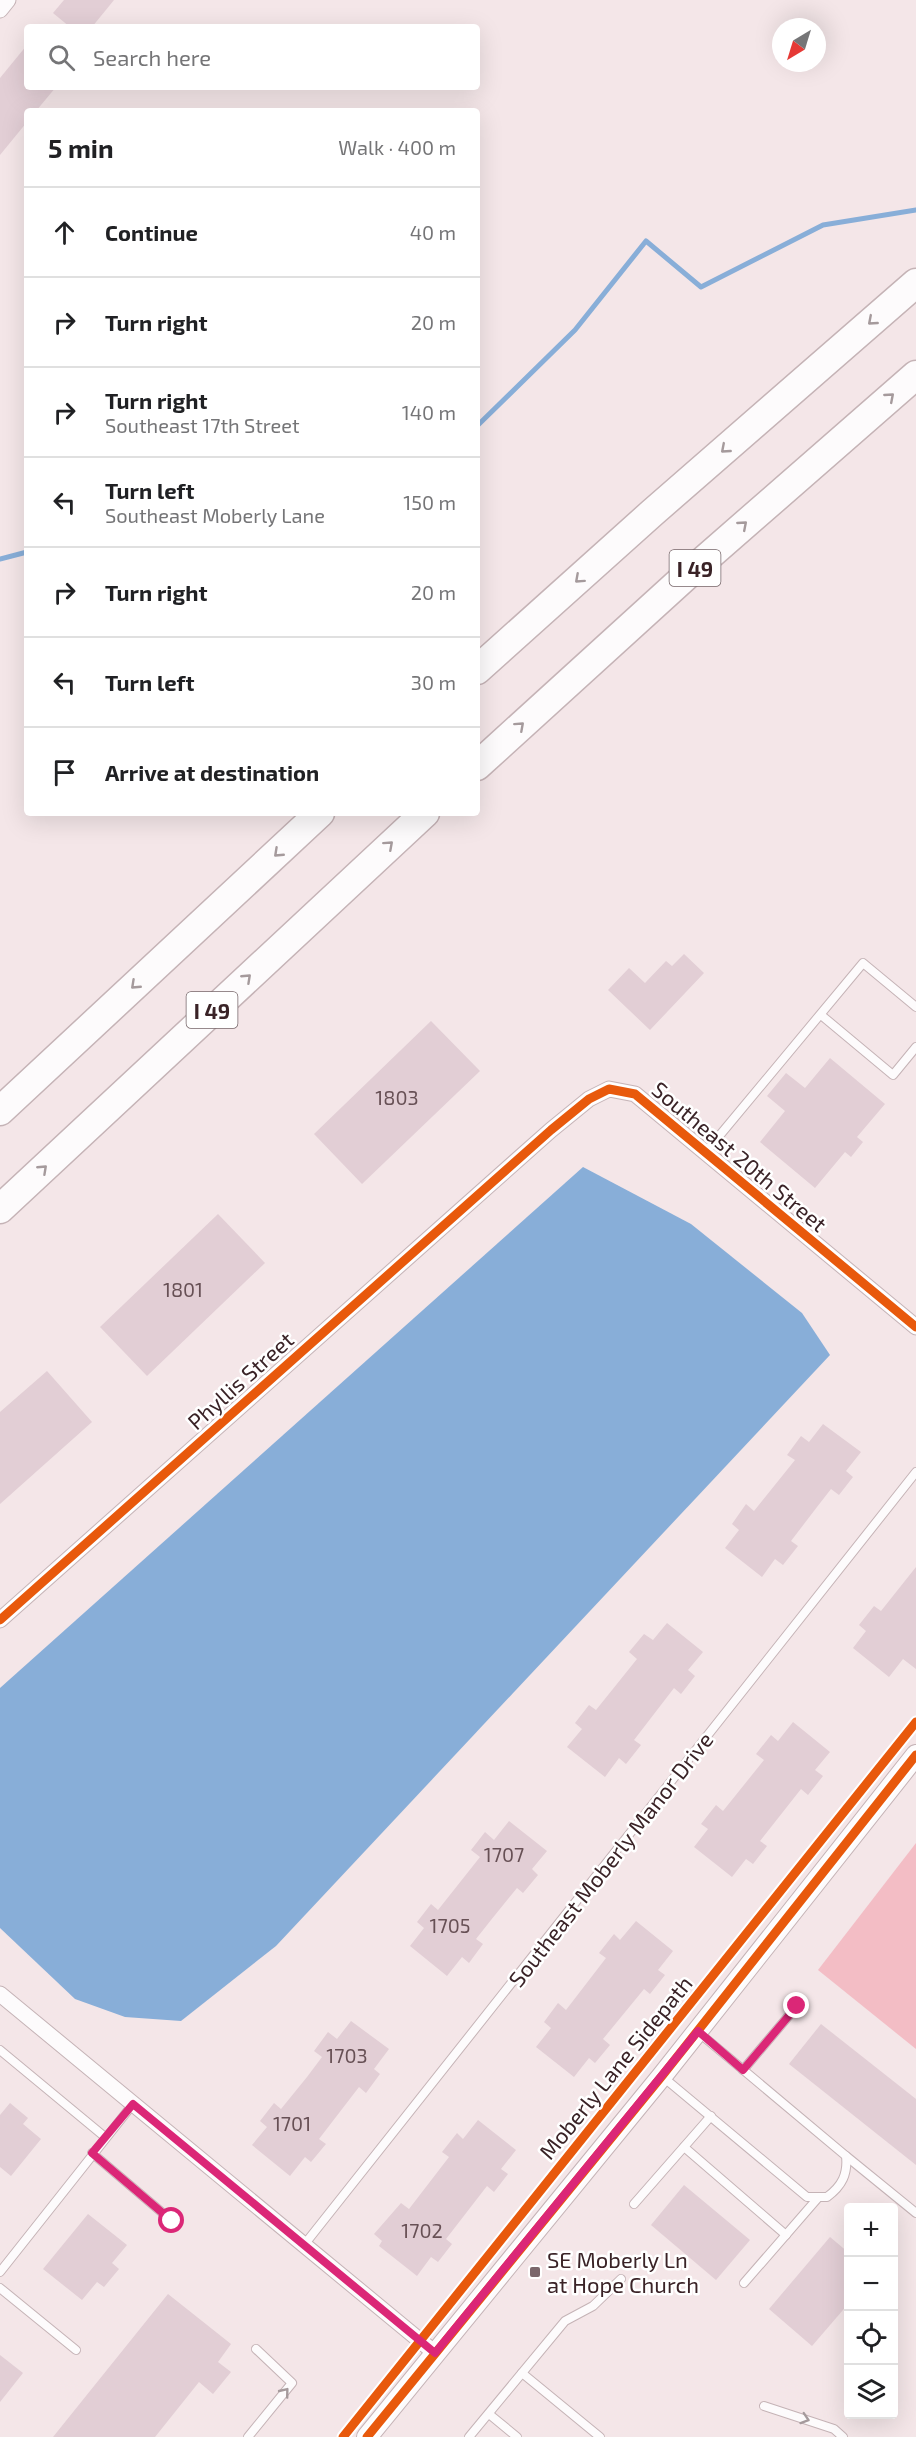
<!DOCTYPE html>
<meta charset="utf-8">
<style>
body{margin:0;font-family:"Exo 2",sans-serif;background:#f2f2f2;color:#202124}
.controls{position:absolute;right:18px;bottom:18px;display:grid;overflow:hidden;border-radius:6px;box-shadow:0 6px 24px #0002}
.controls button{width:54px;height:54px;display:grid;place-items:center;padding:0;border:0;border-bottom:2px solid #e0e0e0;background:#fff;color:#202124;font:30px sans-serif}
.compass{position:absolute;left:772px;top:18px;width:54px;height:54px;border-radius:50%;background:#fff;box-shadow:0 6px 24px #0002;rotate:218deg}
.stop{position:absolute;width:18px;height:18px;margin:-14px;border:4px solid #db2777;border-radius:50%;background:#fff}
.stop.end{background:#db2777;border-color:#fff;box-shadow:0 2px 6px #0008}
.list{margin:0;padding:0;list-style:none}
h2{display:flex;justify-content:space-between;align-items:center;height:78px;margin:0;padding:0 24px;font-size:26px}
h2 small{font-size:20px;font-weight:400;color:#757577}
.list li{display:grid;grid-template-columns:39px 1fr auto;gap:18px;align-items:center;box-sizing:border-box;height:90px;padding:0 24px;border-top:2px solid #e0e0e0}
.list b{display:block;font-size:22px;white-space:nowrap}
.list p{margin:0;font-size:20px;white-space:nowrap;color:#757577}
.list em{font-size:20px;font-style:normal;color:#757577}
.icon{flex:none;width:33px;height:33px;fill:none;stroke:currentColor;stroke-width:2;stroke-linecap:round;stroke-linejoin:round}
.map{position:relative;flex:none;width:916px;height:2437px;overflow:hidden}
.search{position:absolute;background:#fff;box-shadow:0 6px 24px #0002;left:24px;top:24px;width:456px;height:66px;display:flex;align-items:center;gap:15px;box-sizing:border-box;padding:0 21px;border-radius:6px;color:#757577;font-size:22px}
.panel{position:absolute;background:#fff;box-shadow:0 6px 24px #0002;left:24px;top:108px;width:456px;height:708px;border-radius:6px}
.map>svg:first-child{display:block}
</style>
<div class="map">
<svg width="916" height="2437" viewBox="0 0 916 2437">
<rect width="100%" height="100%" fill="#f4e6e8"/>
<path fill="#f3bdc5" d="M916,1843V2049L818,1970Z"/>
<path fill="#88aed8" d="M583,1167L691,1224L802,1313L830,1355L276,1946L181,2021L125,2017L75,1999L0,1928V1688Z"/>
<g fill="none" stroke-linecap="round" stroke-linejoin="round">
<g stroke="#88aed8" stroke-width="5">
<path d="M477,426L575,330L646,241L701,287L823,225L916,210"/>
<path d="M0,559L27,552"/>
</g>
</g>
<g fill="#e2ced5">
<path d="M64,0H114L92,27H70L53,13Z"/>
<path d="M27,45V87H56L36,111H27V122L0,155V78Z"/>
<path d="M684,954L704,973L650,1030L608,990L629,968L645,983L666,961L672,966Z"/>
<path d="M431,1021L480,1071L362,1184L314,1134Z"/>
<path d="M830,1058L885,1104L857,1137L863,1142L851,1157L845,1152L815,1188L760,1142L785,1111L767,1096L786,1073L805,1088Z"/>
<path d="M218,1214L265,1263L147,1376L100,1327Z"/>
<path d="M47,1371L92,1422L0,1504V1412Z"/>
<path d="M823,1424L861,1452L846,1471L853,1477L839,1495L831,1489L817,1507L791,1541L798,1546L783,1565L775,1559L762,1577L725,1548L739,1530L732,1524L746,1504L754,1511L795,1460L787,1455L801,1436L809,1442Z"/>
<path d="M916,1567V1669L903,1659L889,1677L853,1648L866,1631L859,1625L874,1606L881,1611Z"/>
<path d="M667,1623L703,1652L688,1670L695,1676L681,1694L674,1688L634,1740L641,1745L626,1764L619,1758L605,1777L567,1747L582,1729L575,1723L589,1705L596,1710L637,1659L629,1652L644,1634L653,1640Z"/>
<path d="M793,1722L830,1752L815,1770L823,1776L808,1795L801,1789L760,1841L767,1846L753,1864L746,1859L732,1877L694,1847L708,1829L701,1824L716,1805L723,1811L764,1760L756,1754L771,1735L778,1741Z"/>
<path d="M509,1821L547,1851L532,1869L538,1875L523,1893L517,1888L491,1920L476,1939L483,1944L469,1963L462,1957L447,1976L410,1946L424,1928L417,1922L431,1904L438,1910L480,1857L471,1850L485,1832L494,1840Z"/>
<path d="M636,1921L673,1951L658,1970L665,1975L650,1994L644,1989L603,2039L610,2045L595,2063L589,2058L574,2077L536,2047L551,2028L544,2022L558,2003L566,2010L606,1958L599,1953L614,1934L620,1940Z"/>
<path d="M351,2021L389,2049L374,2069L380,2074L366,2093L359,2087L319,2139L326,2144L311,2162L305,2157L290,2176L252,2145L267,2127L260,2121L274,2103L281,2109L307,2077L322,2057L314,2051L328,2032L337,2039Z"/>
<path d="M821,2024L916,2099V2165L789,2064Z"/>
<path d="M10,2103L28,2118L23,2124L41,2139L11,2176L0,2167V2115Z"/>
<path d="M478,2120L516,2150L501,2169L508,2174L494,2192L487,2186L446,2239L452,2244L438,2262L431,2257L417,2276L379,2246L382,2241L374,2234L401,2203L409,2209L449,2157L442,2152L457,2133L463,2139Z"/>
<path d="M684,2185L750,2240L716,2280L651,2225Z"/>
<path d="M88,2214L127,2245L112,2263L119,2269L104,2287L97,2282L82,2300L43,2269Z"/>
<path d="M830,2237L849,2253V2303L812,2346L769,2309Z"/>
<path d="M168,2294L231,2344L218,2362L231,2372L213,2394L199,2382L155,2437H53Z"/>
<path d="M0,2355L23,2373L0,2402Z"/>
</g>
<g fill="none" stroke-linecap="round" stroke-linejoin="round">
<defs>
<g id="service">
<path d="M821,1015L893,1075L916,1047"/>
<path d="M705,1153L863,963L916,1007"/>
<path d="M0,2050L105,2137"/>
<path d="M743,2070L797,2006"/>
<path d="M663,2077L807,2197H827C842,2186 848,2174 846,2156L698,2032"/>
<path d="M684,2147L786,2235"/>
<path d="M92,2153L172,2221"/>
<path d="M846,2156L916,2213"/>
<path d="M634,2204L711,2116"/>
<path d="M304,2245L916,1472"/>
<path d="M0,2272L133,2104"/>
<path d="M744,2283L817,2199"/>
<path d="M0,2288L76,2350"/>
<path d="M522,2373L600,2437"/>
<path d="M764,2406L834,2429L843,2437"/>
<path d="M489,2414L517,2437"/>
<path d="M248,2437L292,2383L256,2349"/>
<path d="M469,2437L565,2321L593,2306L621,2279"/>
</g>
<g id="minor">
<path d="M0,10L8,0"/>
<path d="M0,1620L551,1130L589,1099L609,1089L635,1094L916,1327"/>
<path d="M0,1994L435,2353"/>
</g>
<path id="tertiary" d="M367,2437L662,2076L916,1755"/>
<g id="motorway">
<path d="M477,670L652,513L916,283"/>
<path d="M477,766L687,575L916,375"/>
<path d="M0,1111L320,813"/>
<path d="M0,1209L425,813"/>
</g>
</defs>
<use href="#service" stroke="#c5b3b6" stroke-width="10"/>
<use href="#minor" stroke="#c5b3b6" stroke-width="17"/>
<use href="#tertiary" stroke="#c5b3b6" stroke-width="22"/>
<use href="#motorway" stroke="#c5b3b6" stroke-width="31"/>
<use href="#service" stroke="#fdfbfc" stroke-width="8"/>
<use href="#minor" stroke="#fdfbfc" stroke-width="15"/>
<use href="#tertiary" stroke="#fdfbfc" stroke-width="20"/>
<use href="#motorway" stroke="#fdfbfc" stroke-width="28"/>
<defs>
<g id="cycleway">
<path d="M0,1620L551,1130L589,1099L609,1089L635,1094L916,1327"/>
<path d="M343,2437L916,1722"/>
<path d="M367,2437L662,2076L916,1755"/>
</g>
</defs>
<use href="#cycleway" stroke="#fff" stroke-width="13"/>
<use href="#cycleway" stroke="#e8590c" stroke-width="9"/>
</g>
<defs><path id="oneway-chevron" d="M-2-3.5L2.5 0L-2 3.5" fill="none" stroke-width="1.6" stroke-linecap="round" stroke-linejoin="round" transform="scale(1.5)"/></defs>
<g stroke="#a59a9c">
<use href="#oneway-chevron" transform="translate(872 321) rotate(139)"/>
<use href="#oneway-chevron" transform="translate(890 397) rotate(-41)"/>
<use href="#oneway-chevron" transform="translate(725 449) rotate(139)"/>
<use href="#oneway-chevron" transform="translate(743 525) rotate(-41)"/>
<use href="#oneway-chevron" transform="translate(579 579) rotate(138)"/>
<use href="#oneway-chevron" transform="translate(520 726) rotate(-42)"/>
<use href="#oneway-chevron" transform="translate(389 845) rotate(-42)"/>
<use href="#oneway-chevron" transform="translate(278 853) rotate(137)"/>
<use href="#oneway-chevron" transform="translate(247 978) rotate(-43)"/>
<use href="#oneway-chevron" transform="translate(135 985) rotate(137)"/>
<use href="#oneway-chevron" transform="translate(43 1169) rotate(-43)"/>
<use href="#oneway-chevron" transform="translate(285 2392) rotate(-51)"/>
<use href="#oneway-chevron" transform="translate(805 2419) rotate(18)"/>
</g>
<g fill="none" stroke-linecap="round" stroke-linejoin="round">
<path stroke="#db2777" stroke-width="8" d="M172,2221L92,2153L133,2104L435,2353L698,2031L743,2070L797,2006"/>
</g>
<rect fill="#7b676b" stroke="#fff" stroke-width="2" x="529" y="2266" width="12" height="12" rx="3"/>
<g text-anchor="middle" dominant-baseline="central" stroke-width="5" stroke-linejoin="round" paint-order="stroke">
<g font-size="20" fill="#675055">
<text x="397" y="1097">1803</text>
<text x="183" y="1289">1801</text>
<text x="504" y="1854">1707</text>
<text x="450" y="1925">1705</text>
<text x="347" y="2055">1703</text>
<text x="292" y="2123">1701</text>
<text x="422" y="2230">1702</text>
</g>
<g fill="#fff" stroke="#756568" stroke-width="1.5">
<rect x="669.5" y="550" width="51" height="36" rx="4.5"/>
<rect x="186.5" y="992" width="51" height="36" rx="4.5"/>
</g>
<g font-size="21" font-weight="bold" fill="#3a2327">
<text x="695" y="568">I 49</text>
<text x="212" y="1010">I 49</text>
</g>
<g font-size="22" fill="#3a2327" stroke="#fff">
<text transform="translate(740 1156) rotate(40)">Southeast 20th Street</text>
<text transform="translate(240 1380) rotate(-42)">Phyllis Street</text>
<text transform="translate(610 1859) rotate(-52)">Southeast Moberly Manor Drive</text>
<text transform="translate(615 2067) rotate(-51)">Moberly Lane Sidepath</text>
</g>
<g font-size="22" fill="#3a2327" stroke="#fff" text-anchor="start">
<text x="547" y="2259">SE Moberly Ln<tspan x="547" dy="25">at Hope Church</tspan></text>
</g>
</g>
</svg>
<div class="controls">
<button>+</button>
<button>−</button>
<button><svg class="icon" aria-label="locate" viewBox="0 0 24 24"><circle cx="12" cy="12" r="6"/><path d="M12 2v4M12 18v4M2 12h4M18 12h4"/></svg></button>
<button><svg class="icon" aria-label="layers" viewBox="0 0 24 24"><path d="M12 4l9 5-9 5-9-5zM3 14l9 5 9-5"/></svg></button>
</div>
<svg class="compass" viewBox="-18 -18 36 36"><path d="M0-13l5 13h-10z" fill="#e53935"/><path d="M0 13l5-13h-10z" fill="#757577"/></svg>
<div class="stop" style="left:172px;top:2221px"></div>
<div class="stop end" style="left:797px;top:2006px"></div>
<div class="search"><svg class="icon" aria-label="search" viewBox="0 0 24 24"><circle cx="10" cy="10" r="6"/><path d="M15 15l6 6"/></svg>Search here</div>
<section class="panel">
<h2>5 min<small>Walk · 400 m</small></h2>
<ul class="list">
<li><svg class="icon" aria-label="ahead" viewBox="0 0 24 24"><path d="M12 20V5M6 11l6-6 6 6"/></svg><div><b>Continue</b></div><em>40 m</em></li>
<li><svg class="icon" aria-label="right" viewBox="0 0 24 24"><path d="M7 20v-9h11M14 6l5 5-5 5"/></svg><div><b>Turn right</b></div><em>20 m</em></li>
<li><svg class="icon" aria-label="right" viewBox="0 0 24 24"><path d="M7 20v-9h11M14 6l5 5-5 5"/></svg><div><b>Turn right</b><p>Southeast 17th Street</p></div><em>140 m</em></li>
<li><svg class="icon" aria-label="left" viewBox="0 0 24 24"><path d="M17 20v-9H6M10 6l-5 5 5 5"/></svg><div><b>Turn left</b><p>Southeast Moberly Lane</p></div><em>150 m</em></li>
<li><svg class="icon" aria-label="right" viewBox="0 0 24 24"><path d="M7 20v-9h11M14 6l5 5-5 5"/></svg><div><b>Turn right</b></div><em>20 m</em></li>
<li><svg class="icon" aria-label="left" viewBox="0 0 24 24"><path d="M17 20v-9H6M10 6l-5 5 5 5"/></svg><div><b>Turn left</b></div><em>30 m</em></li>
<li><svg class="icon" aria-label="arrive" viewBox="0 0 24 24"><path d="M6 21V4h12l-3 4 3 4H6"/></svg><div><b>Arrive at destination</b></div></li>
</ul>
</section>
</div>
